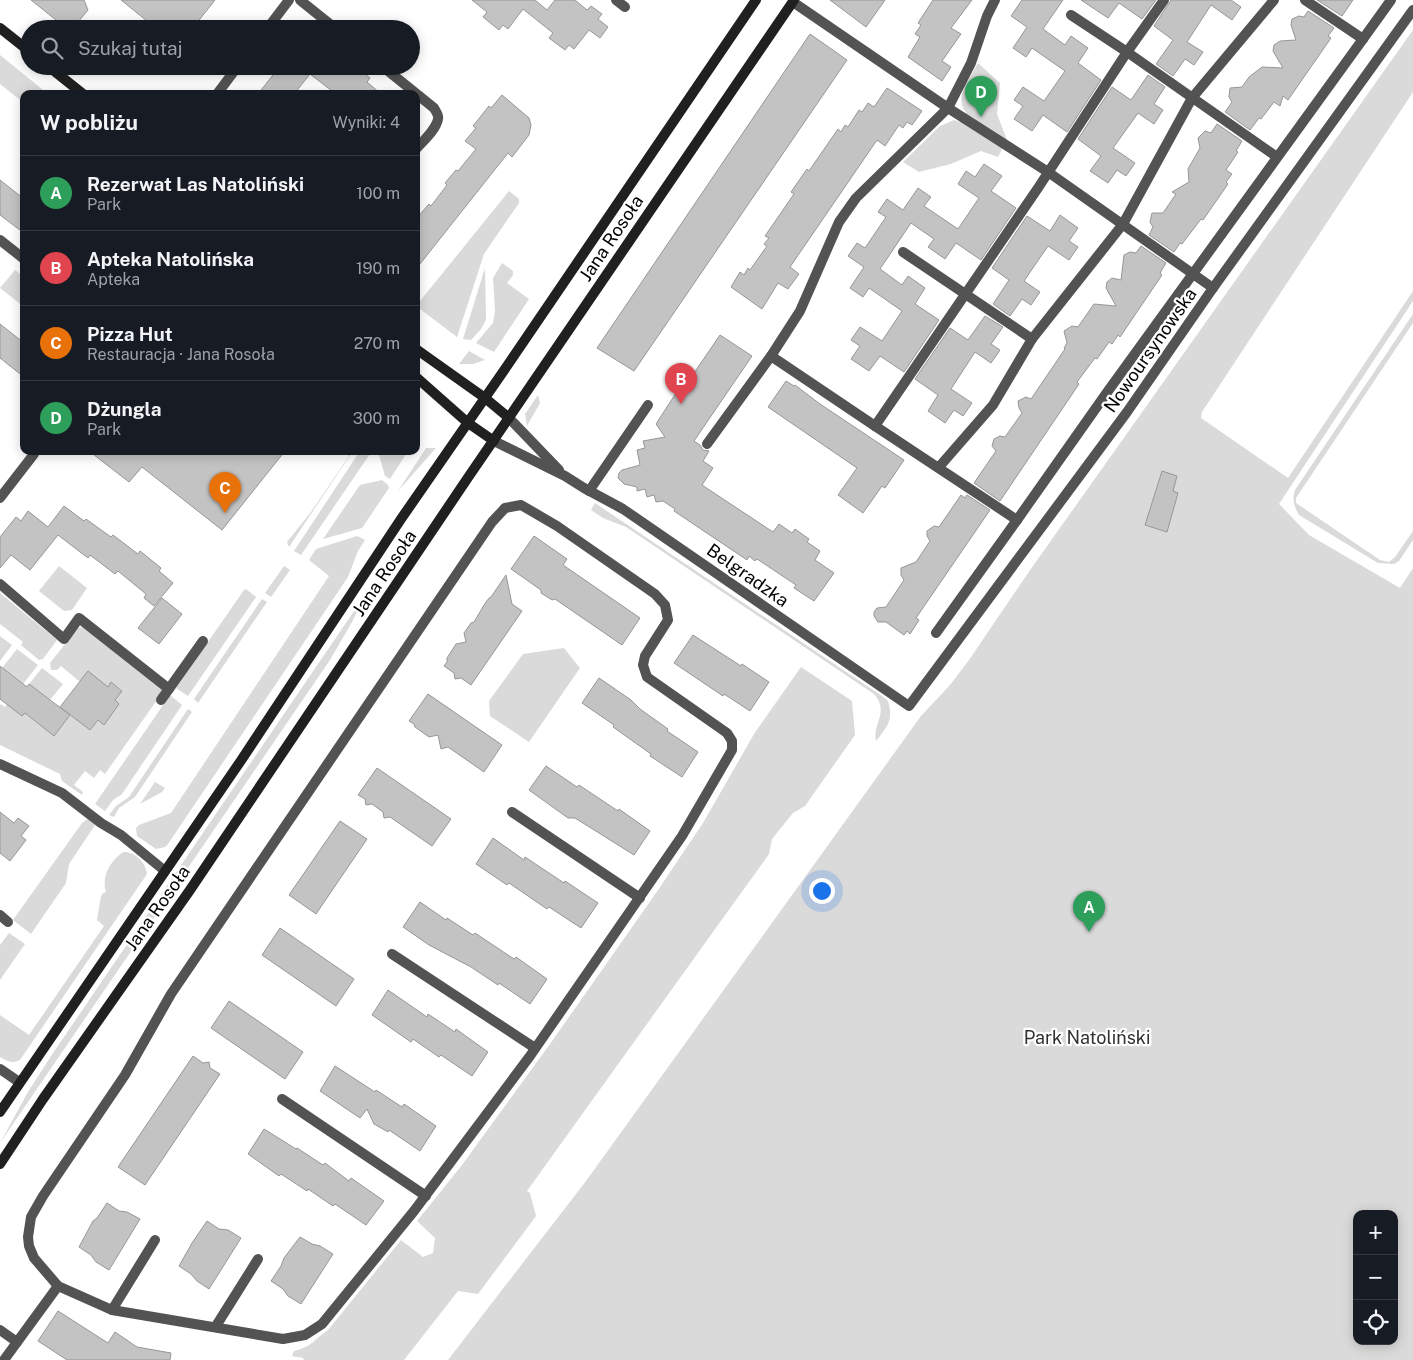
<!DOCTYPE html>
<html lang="pl">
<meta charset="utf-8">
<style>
body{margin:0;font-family:"Public Sans",sans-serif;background:#242831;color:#f1f3f6}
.controls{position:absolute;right:15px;bottom:15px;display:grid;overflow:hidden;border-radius:10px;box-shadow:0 2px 12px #0003}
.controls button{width:45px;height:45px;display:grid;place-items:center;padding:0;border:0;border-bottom:1px solid #363941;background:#171b24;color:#f1f3f6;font:25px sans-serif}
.you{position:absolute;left:821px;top:890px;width:18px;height:18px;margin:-12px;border:4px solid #fff;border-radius:50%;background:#1a73e8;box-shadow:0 0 0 8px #1a73e833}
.badge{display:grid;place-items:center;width:32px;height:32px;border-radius:50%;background:#858687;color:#fff;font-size:16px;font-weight:700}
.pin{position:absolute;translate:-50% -41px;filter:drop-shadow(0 1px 2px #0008)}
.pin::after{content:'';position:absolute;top:26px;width:18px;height:15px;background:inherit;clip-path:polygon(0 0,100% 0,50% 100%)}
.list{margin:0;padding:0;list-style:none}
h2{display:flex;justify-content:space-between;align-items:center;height:65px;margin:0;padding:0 20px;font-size:21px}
h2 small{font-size:16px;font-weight:400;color:#9ea1a6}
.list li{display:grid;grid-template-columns:32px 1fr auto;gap:15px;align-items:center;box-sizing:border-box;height:75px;padding:0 20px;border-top:1px solid #363941}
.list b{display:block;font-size:19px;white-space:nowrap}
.list p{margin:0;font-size:16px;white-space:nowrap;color:#9ea1a6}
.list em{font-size:16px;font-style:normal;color:#9ea1a6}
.icon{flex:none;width:28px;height:28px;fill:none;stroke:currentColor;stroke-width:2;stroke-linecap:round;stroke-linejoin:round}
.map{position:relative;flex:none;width:1413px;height:1360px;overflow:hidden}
.search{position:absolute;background:#171b24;box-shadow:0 2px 12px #0003;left:20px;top:20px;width:400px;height:55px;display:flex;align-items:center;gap:12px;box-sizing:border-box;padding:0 18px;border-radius:28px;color:#9ea1a6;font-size:19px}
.panel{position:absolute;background:#171b24;box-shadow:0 2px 12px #0003;left:20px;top:90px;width:400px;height:365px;border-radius:10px}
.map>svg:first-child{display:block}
</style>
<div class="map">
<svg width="1413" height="1360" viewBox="0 0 1413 1360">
<rect width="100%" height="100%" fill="#fff"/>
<g fill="#dadada" fill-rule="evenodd">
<path d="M1413,30V92L1202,412L1201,418L1288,478L1413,291V301L1279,504L1309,535L1400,588L1413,568V1360H448L586,1181L921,716L950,685L969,660L1028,573ZM1357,1214H1394V1341H1357Z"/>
<path d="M0,55L48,94H24V103L0,84Z"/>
<path d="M978,63L1000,83L997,114L1007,140L998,157L981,151L951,164L919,172L903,162L940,126L954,120L960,122L966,112C953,98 971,77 978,63Z"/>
<path d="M509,191L519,199V203L484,254L457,337L416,306Z"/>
<path d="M502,263L513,271V275L507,283L529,299L494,352L476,343L493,323L495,311L493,278Z"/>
<path d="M485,268L486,320L481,329L471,340L463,339Z"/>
<path d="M15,270L24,277V307L0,288Z"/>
<path d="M1413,314V323L1296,498V503L1380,560L1389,562L1395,557L1413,531V540L1399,561L1394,564L1378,563L1299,515C1294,506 1292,500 1295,490Z"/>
<path d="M469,351L485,360L473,364H459Z"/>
<path d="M538,395L540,403L527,426L525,414Z"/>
<path d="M426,448H436L398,491Z"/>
<path d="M345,451H353L289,547L287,542L311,512L349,456Z"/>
<path d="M360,451H372L301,555L294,551Z"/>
<path d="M381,451H408L390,479L385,476L379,455Z"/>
<path d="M382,480L388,485L389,488L362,528L323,539L360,485Z"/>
<path d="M595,503L882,696L888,701C894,720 887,727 876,741C872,724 890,712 874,694L626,527L603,518L591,510Z"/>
<path d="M357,536L365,540L358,551L348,577L168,844L165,847L156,849L137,836L136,828L139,825L171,813L329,576L309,560L316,549Z"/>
<path d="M59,566L87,588L72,610L64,611L39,591Z"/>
<path d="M284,566L290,570L271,597L265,593Z"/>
<path d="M246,589L256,597L188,696L176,688L244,590Z"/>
<path d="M367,592L352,622L330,660L0,1143L28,1092L51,1056Z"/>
<path d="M0,593L57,640L43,659L39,660L21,645L23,642L0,624Z"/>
<path d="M262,599L267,602L198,703L194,699Z"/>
<path d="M81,627L86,629L164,690L105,774L100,770L94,778L85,771L74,785L83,792L82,795L62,781L60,774L0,745V704L5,707L7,704L25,713L54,736L70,715L75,719L79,714L80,722L90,730L98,720L104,724L119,704L115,700L122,690L111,682L108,687L80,682L61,666L57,670H51L50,663L78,628Z"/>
<path d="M0,636L12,645L0,661Z"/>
<path d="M564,648L580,668L529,742L490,716L489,701L523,654Z"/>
<path d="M17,649L38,665L23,684L2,668Z"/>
<path d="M801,667L852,701L855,735L805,806L793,813L772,839L769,854L527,1191L530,1193L536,1216L478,1294L458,1291L404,1360H304L303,1358L292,1356L294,1351C310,1348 316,1338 328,1330L401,1240L423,1257L433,1253L435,1238L417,1221L462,1165L550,1044L656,893L703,823L754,734Z"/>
<path d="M42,668L63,684L50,700L29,684Z"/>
<path d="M170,695L182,705L122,794L113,800L105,811L95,804Z"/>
<path d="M188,709L192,712L135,797L119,808L114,817L109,815L116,806L129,797Z"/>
<path d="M155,782L165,788L162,792L140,804Z"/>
<path d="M88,819L95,825L69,864L66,883L31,934L13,920L82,823Z"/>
<path d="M123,852C134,851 146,862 147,874L20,1060C12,1064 7,1061 0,1057V1015L29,1035L104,926L97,920L101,896L103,893L106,892C101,877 110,861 123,852Z"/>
<path d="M9,933L25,944L0,980V945Z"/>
</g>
<g fill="#c3c3c3" stroke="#979797">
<path d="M31,0H84L88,10L74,27L66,28Z"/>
<path d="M121,0H215L192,29H157Z"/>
<path d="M472,0H535L547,10L555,0H575L587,10L591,6L602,14L598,19L608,27L600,38L589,30L574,49L569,45L565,50L549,38L553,33L523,9L508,29L503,25L499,30L483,17L487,12Z"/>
<path d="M830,0H885L866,27Z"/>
<path d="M933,0H972L951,28L961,34L942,61L951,67L942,81L908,57L920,37L915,34L921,25L918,23Z"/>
<path d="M1022,0H1063L1043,29L1065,45L1071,36L1088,48L1078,63L1101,80L1067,132L1043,115L1032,131L1014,119L1023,106L1014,100L1023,87L1044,101L1065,71L1032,48L1026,57L1013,48L1027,27L1011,16Z"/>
<path d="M1081,0H1156L1142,19L1119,3L1108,18Z"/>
<path d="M1171,0H1231L1241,7L1232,20L1211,5L1187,42L1203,52L1194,65L1185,59L1173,76L1156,64L1173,40L1154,26Z"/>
<path d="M1317,0H1353L1342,16Z"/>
<path d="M1308,11L1334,28L1328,36L1331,38L1288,100L1283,96L1280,106L1274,102L1261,119L1259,118L1250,130L1225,112L1232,102L1229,97L1230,88L1242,87L1249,77L1262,67L1283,68L1273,51L1274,45L1280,41L1296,40L1291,25L1292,19L1299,16L1304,17Z"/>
<path d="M810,34L847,60L634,371L597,348Z"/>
<path d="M280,66H347L353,72L357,67L370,78L367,82L381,94H336L310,74L294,94H258Z"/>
<path d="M1148,75L1165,87L1154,104L1163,110L1154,124L1138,113L1113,148L1135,163L1126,176L1117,170L1108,183L1090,171L1101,156L1078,139L1112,87L1131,100Z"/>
<path d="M887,88L922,111L912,125L907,122L903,128L899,125L885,146L877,140L790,267L799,274L788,289L778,283L762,309L731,287L740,272L744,275L748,268L750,270L767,246L764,244L769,238L765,236L794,194L791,192L807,169L809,171L838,129L841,132L845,125L848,127L859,110L862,112L868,103L874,107Z"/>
<path d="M502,95L529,118L531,125L529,135L512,157L508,153L416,269V219L429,204L431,206L447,185L445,183L456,170L458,171L476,149L465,141L476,128L473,126L489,106L491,108Z"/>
<path d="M1217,124L1242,141L1236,151L1238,152L1226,170L1232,174L1226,182L1228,184L1203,220L1201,219L1182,244L1180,243L1174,252L1149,235L1153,227L1150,222L1152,213H1163L1176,194L1172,192L1189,182L1188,169L1200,148L1198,138L1205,131L1211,133Z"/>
<path d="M984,164L1002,176L991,191L1016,208L981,260L956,243L945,259L928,247L934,239L911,223L880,269L902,285L908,276L925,288L915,304L939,320L904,372L880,356L869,371L851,359L860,346L851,340L860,327L882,341L902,311L869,288L863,297L850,288L864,267L848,256L857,243L865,248L886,217L878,212L887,199L903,210L918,188L931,197L924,206L958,229L979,198L958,184L966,171L975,177Z"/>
<path d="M0,180L24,199V233L0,215Z"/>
<path d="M1060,215L1078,228L1069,241L1078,247L1069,260L1048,246L1024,281L1040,292L1031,305L1022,299L1010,316L993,304L1009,280L992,268L1027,216L1050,231Z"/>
<path d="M1141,246L1166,263L1160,273L1162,275L1120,337L1118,335L1112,344L1109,342L1097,359L1095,358L1077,382L1079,384L1000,501L974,483L996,451L992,446L994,439L1000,436L1005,437L1022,413L1019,408L1018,401L1026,397L1031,399L1065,349L1064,348L1067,343L1064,331L1072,326L1078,327L1094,304L1116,306L1106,288L1107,282L1112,278L1121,280L1124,255L1130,252L1136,253Z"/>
<path d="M985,316L1003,327L991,344L1000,350L991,363L975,352L951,389L972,403L963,416L954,410L945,423L928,411L938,395L915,379L950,328L968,340Z"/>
<path d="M0,324L24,343V377L0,358Z"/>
<path d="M720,335L752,356L694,441L700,445L703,450L709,451L703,461L713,468L702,485L773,532L779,524L792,533L795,529L809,539L807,542L820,551L815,560L834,573L814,601L794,588L796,585L757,559L755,561L749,556L747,560L674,511L675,509L663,501L656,502L654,495L647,497L645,489L637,491V487L624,484L618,478L619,473L622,470L640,465L637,450L645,448L643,441L665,437L656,424L676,393L679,395Z"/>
<path d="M786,381L794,386L795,385L820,404L904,460L885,488L882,486L863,513L838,495L857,468L768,407Z"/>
<path d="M89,451H285L222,530L142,467L129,482Z"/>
<path d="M1162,471L1177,476L1173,491L1178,493L1167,532L1145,525Z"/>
<path d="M961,495L965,498L967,495L990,510L916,618L919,620L910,634L907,631L904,635L886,622H878L874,616V612L877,608L886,607L904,580L901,575V568L916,562L930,541L927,536V531L934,526L939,527Z"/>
<path d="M64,506L84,521L86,519L111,537L113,535L138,554L140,551L161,568L159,571L173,583L154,606L144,598L146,594L118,571L115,574L90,555L88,558L58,535L30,570L11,555L0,568V537L16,517L21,521L28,511L48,527Z"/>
<path d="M534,536L567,559L563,565L640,618L622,645L555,599L552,600L541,593V590L511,569Z"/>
<path d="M506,575L512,604L522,611L471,685L461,678L455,679L454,673L444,666L447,662V658L456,644L466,642L464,633L471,623L474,622L484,605L489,598L491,597Z"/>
<path d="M162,598L182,614L159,644L138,628Z"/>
<path d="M693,635L741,666L742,664L769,682L750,711L724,694L723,696L674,663Z"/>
<path d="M0,666L27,687L29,684L70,715L54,736L25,713L22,716L0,699Z"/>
<path d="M88,671L108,687L111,682L122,691L115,700L119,704L104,725L98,720L90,730L60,707Z"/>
<path d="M599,678L631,700L640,709L668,729L667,731L698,752L682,777L650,756L651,754L613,727L614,725L582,703Z"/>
<path d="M428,694L502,745L484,772L448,747L441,749L438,735L429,737L415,727L414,724L409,721Z"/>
<path d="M546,766L577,787L579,785L618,811L619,809L650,831L634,855L575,818H568L529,790Z"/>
<path d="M377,768L451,819L432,846L390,817L384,818L383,812L372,804L366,805L365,799L358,795Z"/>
<path d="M0,812L14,823L18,818L29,826L21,836L26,840L10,861L0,853Z"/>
<path d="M340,821L367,839L316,914L289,895Z"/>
<path d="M493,838L524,860L525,857L564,883L565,881L598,903L581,928L549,907L547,909L509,883L507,885L476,864Z"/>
<path d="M420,902L446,920L447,918L473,935L475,933L514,959L516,957L547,979L530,1004L499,983L498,985L471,967L429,945L403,927Z"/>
<path d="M280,928L354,979L336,1006L262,955Z"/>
<path d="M388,990L427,1017L428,1014L455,1032L456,1029L488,1052L472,1076L441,1055L439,1057L413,1039L411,1042L372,1015Z"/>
<path d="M229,1001L303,1052L285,1079L211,1028Z"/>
<path d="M193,1056L203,1063L209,1062L210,1068L220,1074L145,1185L118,1167Z"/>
<path d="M335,1066L375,1092L376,1090L402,1107L404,1104L436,1126L420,1151L389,1130L388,1132L374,1124L367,1109L360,1118L320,1091Z"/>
<path d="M264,1129L296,1149L297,1148L323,1165L325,1163L349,1181L351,1178L384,1201L366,1225L335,1204L333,1206L308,1189L307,1191L281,1174L279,1176L248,1154Z"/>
<path d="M107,1203L119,1211L127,1212L140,1219L109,1270L96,1262L91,1255L79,1247L93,1221L97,1218Z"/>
<path d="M207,1221L219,1229L228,1230L241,1238L209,1289L197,1281L191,1274L179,1266L192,1243Z"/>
<path d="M300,1237L312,1244L320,1246L333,1254L301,1304L288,1296L283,1289L271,1281L281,1266L284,1258Z"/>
<path d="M58,1311L108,1343L115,1332L137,1347L171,1353L170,1360H67L38,1341Z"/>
</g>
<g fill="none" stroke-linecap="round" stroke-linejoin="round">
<g stroke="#535353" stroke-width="10">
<path d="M300,0L336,29"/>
<path d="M616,0L625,7"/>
<path d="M793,2L948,108L1048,172L1213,288"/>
<path d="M1071,15L1127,52L1277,157"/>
<path d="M267,29L289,0"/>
<path d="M1363,39L1391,0"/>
<path d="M382,66L434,108C436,112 439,115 438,119C436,130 423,141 416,149"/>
<path d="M217,94L238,66"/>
<path d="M0,240L24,259"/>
<path d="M903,252L1032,339"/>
<path d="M771,356L875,426L1038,188L1127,52L1164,0"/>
<path d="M509,418L559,470"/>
<path d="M875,426L1017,520L1108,391L1363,39L1305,0"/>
<path d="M494,441L565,476L584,488L623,509L909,706L1127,412L1213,288L1413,10"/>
<path d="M707,444L771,356L800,311L839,222L856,198L948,108L971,63L987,16L995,0"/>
<path d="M939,467L993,405L1032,339L1123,224L1192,98L1274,0"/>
<path d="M589,491L648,405"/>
<path d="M0,498L34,454"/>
<path d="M521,505L557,526L655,594L665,605L668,620L645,656L643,665L647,677L727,733L732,741V750L682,836L530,1056L414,1211L322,1324L305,1335L283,1339L112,1310L58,1286L34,1258L29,1246L28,1237L31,1217L43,1196L125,1075L171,994L492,522L505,508Z"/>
<path d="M0,584L64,639L79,618L169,689"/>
<path d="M936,633L1017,520"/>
<path d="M161,700L203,641"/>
<path d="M0,764L62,793L101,823L121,835L165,871"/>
<path d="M512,812L640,898"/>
<path d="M0,915L8,922"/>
<path d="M392,954L535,1048"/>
<path d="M0,1069L19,1082"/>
<path d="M282,1099L426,1196"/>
<path d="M112,1310L155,1240"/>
<path d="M216,1326L258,1259"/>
<path d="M0,1330L17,1342"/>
<path d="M4,1360L58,1286"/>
</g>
<g stroke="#202020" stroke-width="10">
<path d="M0,28L29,51"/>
<path d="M48,66L83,94"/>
<path d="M416,349L485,398L509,418"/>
<path d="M416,377L468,423L494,441"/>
<path d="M0,1112L240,762L401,519L507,366L756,0"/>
<path d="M0,1164L43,1099L190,890L467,479L794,0"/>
</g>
</g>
<g text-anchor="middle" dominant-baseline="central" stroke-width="4.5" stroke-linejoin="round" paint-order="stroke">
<g font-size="18" fill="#000" stroke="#fff">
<text transform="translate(611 238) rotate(-56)">Jana Rosoła</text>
<text transform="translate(1150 350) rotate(-55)">Nowoursynowska</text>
<text transform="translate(384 573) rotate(-56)">Jana Rosoła</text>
<text transform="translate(748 575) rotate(35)">Belgradzka</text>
<text transform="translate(157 908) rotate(-55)">Jana Rosoła</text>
</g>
<g font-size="18" fill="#313131" stroke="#fff">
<text x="1087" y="1037">Park Natoliński</text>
</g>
</g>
</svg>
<div class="controls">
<button>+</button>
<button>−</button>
<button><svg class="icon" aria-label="locate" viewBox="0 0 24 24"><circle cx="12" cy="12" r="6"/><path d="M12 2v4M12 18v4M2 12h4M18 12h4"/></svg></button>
</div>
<div class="you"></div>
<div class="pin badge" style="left:1089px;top:932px;background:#2e9e5b">A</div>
<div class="pin badge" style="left:681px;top:404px;background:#e0444e">B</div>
<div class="pin badge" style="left:225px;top:513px;background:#e8710a">C</div>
<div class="pin badge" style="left:981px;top:117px;background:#2e9e5b">D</div>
<div class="search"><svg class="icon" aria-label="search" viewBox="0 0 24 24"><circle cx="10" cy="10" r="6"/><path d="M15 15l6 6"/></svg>Szukaj tutaj</div>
<section class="panel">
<h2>W pobliżu<small>Wyniki: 4</small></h2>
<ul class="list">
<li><span class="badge" style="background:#2e9e5b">A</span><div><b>Rezerwat Las Natoliński</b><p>Park</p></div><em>100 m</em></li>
<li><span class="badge" style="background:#e0444e">B</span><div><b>Apteka Natolińska</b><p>Apteka</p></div><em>190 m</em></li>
<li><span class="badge" style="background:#e8710a">C</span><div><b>Pizza Hut</b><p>Restauracja · Jana Rosoła</p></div><em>270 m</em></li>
<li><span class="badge" style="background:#2e9e5b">D</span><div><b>Dżungla</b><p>Park</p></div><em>300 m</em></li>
</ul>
</section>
</div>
